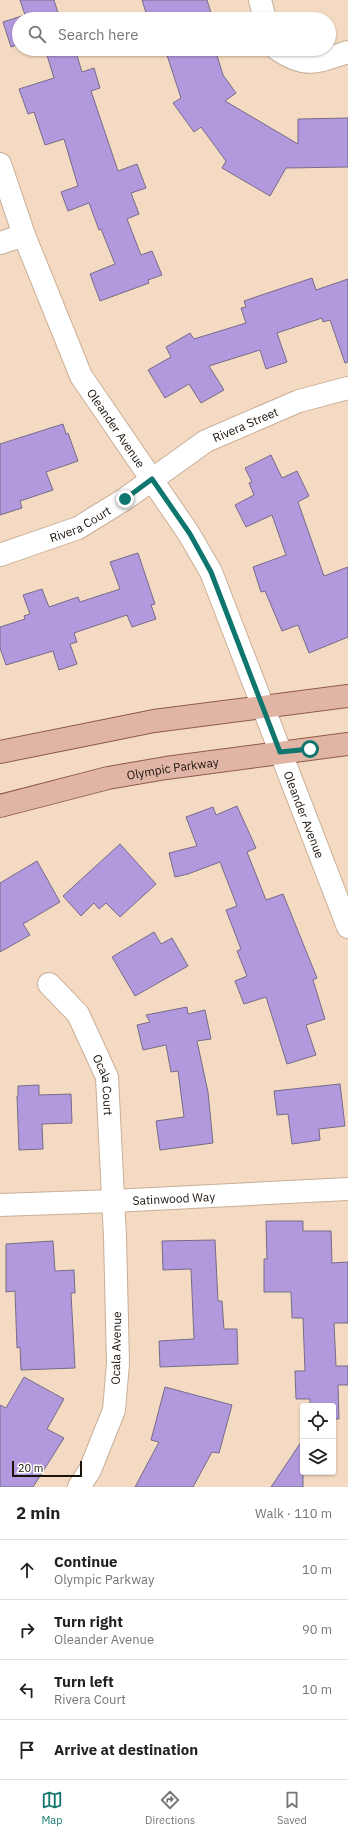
<!DOCTYPE html>
<meta charset="utf-8">
<style>
body{margin:0;font-family:"IBM Plex Sans",sans-serif;background:#f6f6f6;color:#222}
.controls{position:absolute;right:12px;bottom:12px;display:grid;overflow:hidden;border-radius:4px;box-shadow:0 1px 3px #0004}
.controls button{width:36px;height:36px;display:grid;place-items:center;padding:0;border:0;border-bottom:1px solid #e0e0e0;background:#fff;color:#222;font:20px sans-serif}
.scale{position:absolute;left:12px;bottom:10px;width:70px;box-sizing:border-box;padding-left:4px;border:2px solid #1b120a;border-top:0;font-size:11px;line-height:14px;white-space:nowrap;color:#1b120a;-webkit-text-stroke:3px #fff;paint-order:stroke}
.stop{position:absolute;width:12px;height:12px;margin:-9px;border:3px solid #0f766e;border-radius:50%;background:#fff}
.stop.end{background:#0f766e;border-color:#fff;box-shadow:0 1px 4px #0008}
.list{margin:0;padding:0;list-style:none}
h2{display:flex;justify-content:space-between;align-items:center;height:52px;margin:0;padding:0 16px;font-size:17px}
h2 small{font-size:13px;font-weight:400;color:#767676}
.list li{display:grid;grid-template-columns:26px 1fr auto;gap:12px;align-items:center;box-sizing:border-box;height:60px;padding:0 16px;border-top:1px solid #e0e0e0}
.list b{display:block;font-size:15px;white-space:nowrap}
.list p{margin:0;font-size:13px;white-space:nowrap;color:#767676}
.list em{font-size:13px;font-style:normal;color:#767676}
.icon{flex:none;width:22px;height:22px;fill:none;stroke:currentColor;stroke-width:2;stroke-linecap:round;stroke-linejoin:round}
.map{position:relative;flex:none;width:348px;height:1487px;overflow:hidden}
.search{position:absolute;background:#fff;box-shadow:0 1px 3px #0004;left:12px;right:12px;top:12px;height:44px;display:flex;align-items:center;gap:10px;box-sizing:border-box;padding:0 14px;border-radius:22px;color:#767676;font-size:15px}
.sheet{height:292px;background:#fff}
nav{display:flex;justify-content:space-around;align-items:center;box-sizing:border-box;height:56px;border-top:1px solid #e0e0e0;background:#fff;font-size:11px;color:#767676}
nav a{display:grid;justify-items:center;gap:2px}
nav .on{color:#0f766e}
.map>svg:first-child{display:block}
</style>
<div class="map">
<svg width="348" height="1487" viewBox="0 0 348 1487">
<rect width="100%" height="100%" fill="#f4dac2"/>
<g fill="#b299dd" stroke="#756c88">
<path d="M20,0H54L60,19H19V44L11,47L3,22L25,15Z"/>
<path d="M142,0H207L213,19H148Z"/>
<path d="M45,49H75L82,72L94,68L100,88L91,91L118,171L137,164L146,188L131,193L139,214L127,219L141,255L152,251L162,275L148,280L149,283L100,301L90,274L115,264L101,229L99,230L89,203L68,211L61,192L78,186L64,139L45,145L34,112L28,114L19,89L54,78Z"/>
<path d="M165,49H215L223,75L236,93L225,101L298,144V119L348,118V167L286,168L270,196L222,168L226,161L201,127L194,132L173,103L181,98Z"/>
<path d="M312,278L316,290L348,279V362L345,363L330,320L323,322L322,318L277,333L287,362L266,369L260,350L209,366L224,390L201,403L189,384L165,398L148,370L171,357L166,347L190,333L194,339L246,323L241,308L246,307L244,301Z"/>
<path d="M63,424L66,434L68,433L78,461L46,472L53,490L20,501L22,508L0,515V444Z"/>
<path d="M271,455L282,478L297,471L309,496L298,502L324,576L348,567V637L309,653L298,625L282,631L265,591L261,592L253,567L286,555L272,515L246,527L235,505L254,495L249,483L252,482L245,468Z"/>
<path d="M138,553L155,604L151,605L156,619L132,627L127,615L74,633L77,642L70,644L77,664L59,670L53,651L6,665L0,648V627L25,619L24,616L30,614L23,595L42,589L49,607L78,597L80,602L120,589L110,562Z"/>
<path d="M237,806L256,848L247,852L266,900L283,894L317,978L313,980L325,1019L306,1025L316,1055L287,1064L266,997L244,1004L235,981L247,976L237,951L241,949L226,910L237,906L220,862L188,874L175,877L169,853L197,846L186,817L213,807L216,815Z"/>
<path d="M120,844L156,884L120,917L106,903L99,909L94,903L81,916L63,896Z"/>
<path d="M37,861L60,902L23,924L30,935L0,952V883Z"/>
<path d="M154,932L161,944L172,938L188,966L135,996L112,957Z"/>
<path d="M187,1007L188,1014L205,1010L211,1039L197,1041L208,1092L213,1143L160,1150L156,1121L184,1117L178,1071L171,1072L166,1045L143,1050L137,1025L150,1022L146,1015Z"/>
<path d="M340,1084L345,1126L319,1129L320,1140L292,1144L288,1114L277,1115L274,1091Z"/>
<path d="M39,1085V1095L71,1094L72,1123L42,1124L43,1149L19,1150L17,1096H18V1086Z"/>
<path d="M266,1221H303V1231H331L332,1263L348,1262V1323H334L336,1366H348V1385H338L339,1419H333V1406H310V1399H296L295,1371H305L303,1318H292L291,1292H264V1259H267Z"/>
<path d="M215,1240L218,1301H222L224,1329H237L238,1364L160,1367L159,1341L194,1339L191,1269L163,1270L162,1241Z"/>
<path d="M53,1241L55,1271L74,1270L75,1293H71L75,1368L21,1370L20,1347L17,1348L15,1291L6,1292V1244Z"/>
<path d="M24,1377L64,1399L47,1429L64,1438L33,1487H0V1405L6,1408Z"/>
<path d="M165,1387L232,1405L219,1453L212,1452L193,1487H135L159,1442L151,1440Z"/>
<path d="M303,1439V1487H271Z"/>
</g>
<g fill="none" stroke-linecap="round" stroke-linejoin="round">
<defs>
<g id="minor">
<path d="M260,0L265,19"/>
<path d="M277,49C306,69 317,62 348,52"/>
<path id="s1" d="M0,164L24,235L81,376L189,534L211,572L348,927"/>
<path d="M0,243L24,235"/>
<path id="s2" d="M0,555L78,528L125,499L206,441L299,401L348,388"/>
<path id="s3" d="M49,984L78,1014L107,1077L115,1237L118,1363L114,1410L90,1470L79,1487"/>
<path id="s4" d="M0,1205L113,1201L348,1189"/>
</g>
<g id="major">
<path d="M0,752L154,721L348,696"/>
<path id="s5" d="M0,806L108,778L166,768L348,744"/>
</g>
</defs>
<use href="#minor" stroke="#c9af98" stroke-width="24"/>
<use href="#major" stroke="#8e5b49" stroke-width="24"/>
<use href="#minor" stroke="#fff" stroke-width="22"/>
<use href="#major" stroke="#e0b5a6" stroke-width="22"/>
</g>
<g fill="none" stroke-linecap="round" stroke-linejoin="round">
<path stroke="#0f766e" stroke-width="5" d="M125,499L152,479L190,534L211,572L280,752L310,749"/>
</g>
<g text-anchor="middle" dominant-baseline="central" stroke-width="3" stroke-linejoin="round" paint-order="stroke">
<g font-size="12" fill="#1b120a" stroke="#fff">
<text stroke="none"><textPath href="#s2" startOffset="280">Rivera Street</textPath></text>
<text stroke="none"><textPath href="#s1" startOffset="290">Oleander Avenue</textPath></text>
<text stroke="none"><textPath href="#s2" startOffset="86">Rivera Court</textPath></text>
<text stroke="none"><textPath href="#s5" startOffset="177">Olympic Parkway</textPath></text>
<text stroke="none"><textPath href="#s1" startOffset="722">Oleander Avenue</textPath></text>
<text stroke="none"><textPath href="#s3" startOffset="118">Ocala Court</textPath></text>
<text stroke="none"><textPath href="#s4" startOffset="174">Satinwood Way</textPath></text>
<text transform="translate(116 1348) rotate(-89)">Ocala Avenue</text>
</g>
</g>
</svg>
<div class="controls">
<button><svg class="icon" aria-label="locate" viewBox="0 0 24 24"><circle cx="12" cy="12" r="6"/><path d="M12 2v4M12 18v4M2 12h4M18 12h4"/></svg></button>
<button><svg class="icon" aria-label="layers" viewBox="0 0 24 24"><path d="M12 4l9 5-9 5-9-5zM3 14l9 5 9-5"/></svg></button>
</div>
<div class="scale">20 m</div>
<div class="stop" style="left:310px;top:749px"></div>
<div class="stop end" style="left:125px;top:499px"></div>
<div class="search"><svg class="icon" aria-label="search" viewBox="0 0 24 24"><circle cx="10" cy="10" r="6"/><path d="M15 15l6 6"/></svg>Search here</div>
</div>
<section class="sheet">
<h2>2 min<small>Walk · 110 m</small></h2>
<ul class="list">
<li><svg class="icon" aria-label="ahead" viewBox="0 0 24 24"><path d="M12 20V5M6 11l6-6 6 6"/></svg><div><b>Continue</b><p>Olympic Parkway</p></div><em>10 m</em></li>
<li><svg class="icon" aria-label="right" viewBox="0 0 24 24"><path d="M7 20v-9h11M14 6l5 5-5 5"/></svg><div><b>Turn right</b><p>Oleander Avenue</p></div><em>90 m</em></li>
<li><svg class="icon" aria-label="left" viewBox="0 0 24 24"><path d="M17 20v-9H6M10 6l-5 5 5 5"/></svg><div><b>Turn left</b><p>Rivera Court</p></div><em>10 m</em></li>
<li><svg class="icon" aria-label="arrive" viewBox="0 0 24 24"><path d="M6 21V4h12l-3 4 3 4H6"/></svg><div><b>Arrive at destination</b></div></li>
</ul>
</section>
<nav>
<a class="on"><svg class="icon" aria-label="map" viewBox="0 0 24 24"><path d="M3 6l6-2 6 2 6-2v14l-6 2-6-2-6 2zM9 4v14M15 6v14"/></svg>Map</a>
<a><svg class="icon" aria-label="directions" viewBox="0 0 24 24"><path d="M12 3l9 9-9 9-9-9zM9 14v-3h6M13 9l2 2-2 2"/></svg>Directions</a>
<a><svg class="icon" aria-label="saved" viewBox="0 0 24 24"><path d="M7 4h10v16l-5-4-5 4z"/></svg>Saved</a>
</nav>
